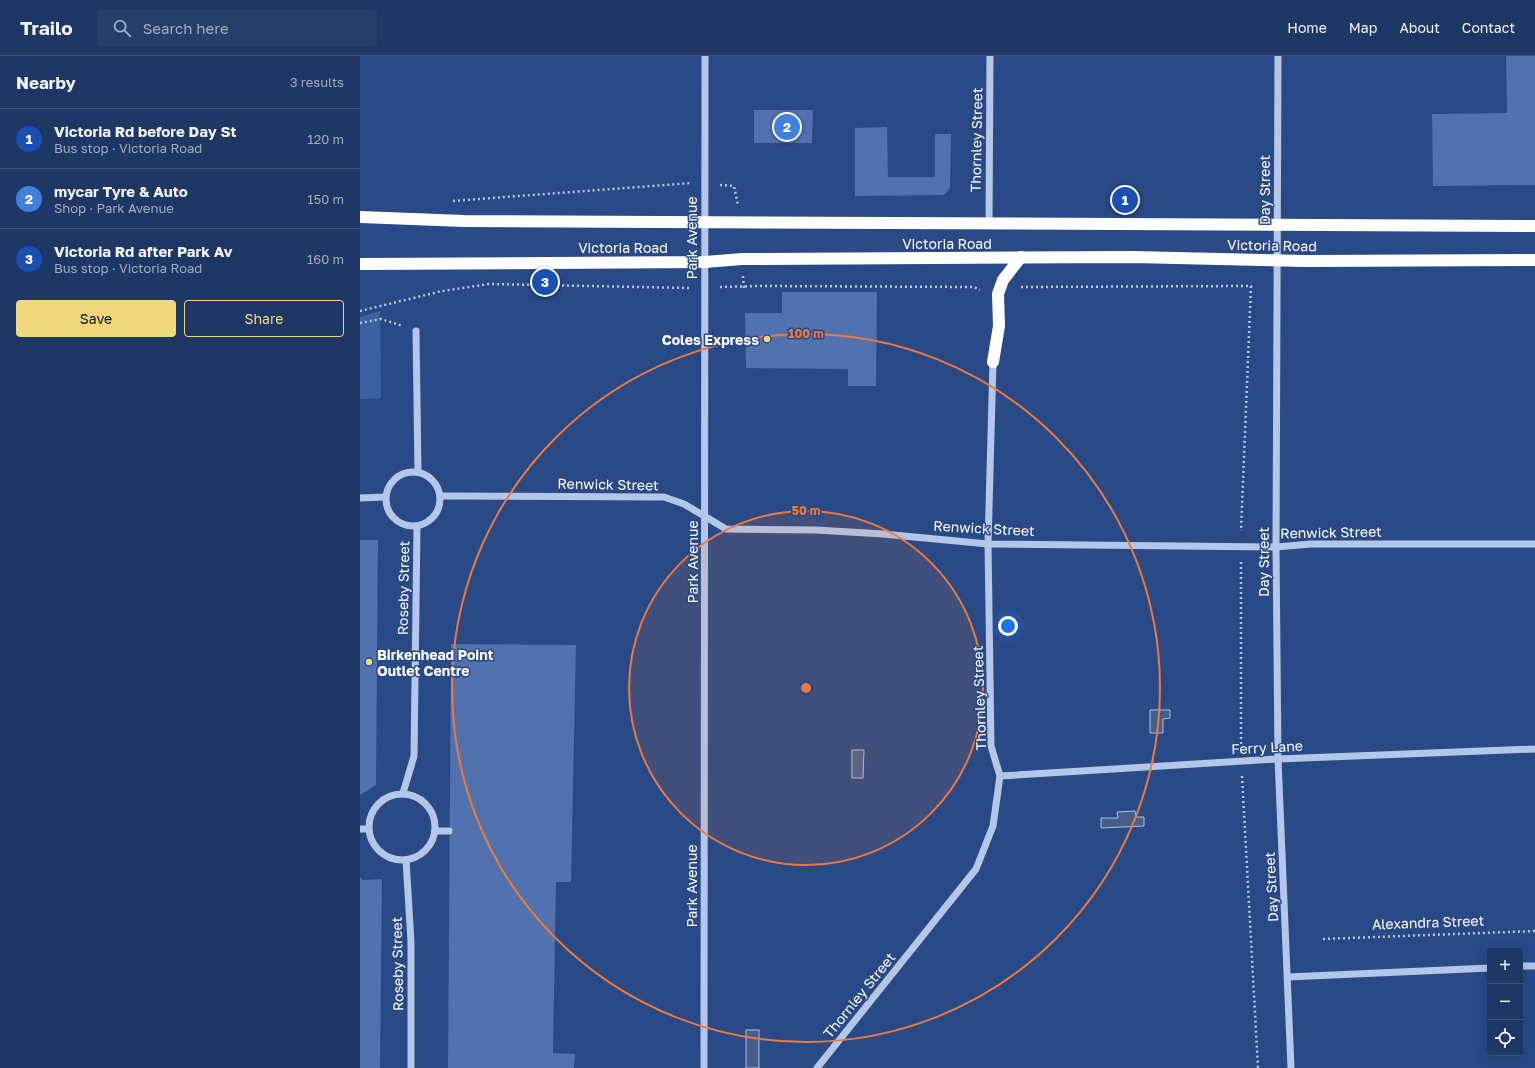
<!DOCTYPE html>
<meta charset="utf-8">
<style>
body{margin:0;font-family:"Golos Text",sans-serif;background:#273f6b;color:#f1f3f6}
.controls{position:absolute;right:12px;bottom:12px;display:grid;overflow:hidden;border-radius:4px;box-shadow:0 4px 16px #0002}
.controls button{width:36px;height:36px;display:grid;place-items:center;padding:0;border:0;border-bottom:1px solid #3c5179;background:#1f3765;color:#f1f3f6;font:20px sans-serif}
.you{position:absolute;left:648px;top:570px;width:14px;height:14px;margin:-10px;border:3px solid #fff;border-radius:50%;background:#1a73e8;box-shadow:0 0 0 6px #1a73e833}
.badge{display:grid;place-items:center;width:26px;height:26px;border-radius:50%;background:#efd87b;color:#fff;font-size:13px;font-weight:700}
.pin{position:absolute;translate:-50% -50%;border:2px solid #fff;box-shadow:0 1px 4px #0006}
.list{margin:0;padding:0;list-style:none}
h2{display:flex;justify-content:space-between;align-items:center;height:52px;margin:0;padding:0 16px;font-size:17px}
h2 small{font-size:13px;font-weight:400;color:#a1acbf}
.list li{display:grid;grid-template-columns:26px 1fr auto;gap:12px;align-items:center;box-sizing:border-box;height:60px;padding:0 16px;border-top:1px solid #3c5179}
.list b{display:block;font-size:15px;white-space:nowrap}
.list p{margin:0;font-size:13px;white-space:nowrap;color:#a1acbf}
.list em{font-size:13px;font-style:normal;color:#a1acbf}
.actions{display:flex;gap:8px;padding:12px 16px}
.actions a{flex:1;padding:9px 0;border:1px solid #efd87b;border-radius:4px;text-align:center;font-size:14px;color:#efd87b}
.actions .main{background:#efd87b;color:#111}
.icon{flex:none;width:22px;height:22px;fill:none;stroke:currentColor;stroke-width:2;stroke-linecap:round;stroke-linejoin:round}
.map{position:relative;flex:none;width:1175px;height:1012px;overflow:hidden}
header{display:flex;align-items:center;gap:24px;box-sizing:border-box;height:56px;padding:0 20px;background:#1f3765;border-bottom:1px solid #3c5179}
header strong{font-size:19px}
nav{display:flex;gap:22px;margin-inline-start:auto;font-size:14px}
.search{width:280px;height:36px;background:#273f6b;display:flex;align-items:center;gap:10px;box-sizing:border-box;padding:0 14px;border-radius:4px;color:#a1acbf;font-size:15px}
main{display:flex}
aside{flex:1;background:#1f3765}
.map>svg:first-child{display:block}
</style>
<header>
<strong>Trailo</strong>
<div class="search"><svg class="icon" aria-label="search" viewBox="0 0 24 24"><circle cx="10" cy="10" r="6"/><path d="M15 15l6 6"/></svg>Search here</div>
<nav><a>Home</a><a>Map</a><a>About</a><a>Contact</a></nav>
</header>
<main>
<aside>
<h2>Nearby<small>3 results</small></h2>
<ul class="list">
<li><span class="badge" style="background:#1a4fb4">1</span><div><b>Victoria Rd before Day St</b><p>Bus stop · Victoria Road</p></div><em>120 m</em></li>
<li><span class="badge" style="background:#3f7fe0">2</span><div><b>mycar Tyre &amp; Auto</b><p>Shop · Park Avenue</p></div><em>150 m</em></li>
<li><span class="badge" style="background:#1a4fb4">3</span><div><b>Victoria Rd after Park Av</b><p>Bus stop · Victoria Road</p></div><em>160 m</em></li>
</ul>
<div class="actions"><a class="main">Save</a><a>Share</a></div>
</aside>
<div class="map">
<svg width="1175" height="1012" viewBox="0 0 1175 1012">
<rect width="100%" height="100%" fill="#294987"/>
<path fill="#3d62a3" d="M20,255L21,342L0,343V261Z"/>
<g fill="#475e8a" stroke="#a9c1e8">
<path d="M790,654H810V662L803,663V677H790Z"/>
<path d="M492,694H504L503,722H492Z"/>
<path d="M775,755L776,761H784V770L741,772V762H758L757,756Z"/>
<rect x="386" y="974" width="13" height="38"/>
</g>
<g fill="#5172ae">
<path d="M1146,0H1175V129L1073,130L1072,58L1147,57Z"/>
<path d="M394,54H453L452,87H394Z"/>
<path d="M527,71L528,121H575V78H591L590,132L584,139L495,140V72Z"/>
<path d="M422,236H517L516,330H488V313L386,312L385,257H422Z"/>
<path d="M0,484H18L16,729L0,739Z"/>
<path d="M91,588L216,589L211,826H196L193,997L215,998L214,1012H88Z"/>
<path d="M0,821L3,824L22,823L20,1012H0Z"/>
</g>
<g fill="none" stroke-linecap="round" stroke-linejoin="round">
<g stroke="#b4c7e8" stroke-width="2.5" stroke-dasharray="2 3" stroke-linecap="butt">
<path d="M360,129L374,130L378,149"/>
<path d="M93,145L331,127"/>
<path d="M383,220L384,232"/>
<path d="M360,231L400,230L614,231L620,234"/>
<path d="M661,231L891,230L881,475"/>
<path d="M0,255L82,235L129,228L329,232"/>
<path d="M0,267L21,263L43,270"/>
<path d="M881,506V691"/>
<path d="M882,720L898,1012"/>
<path d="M963,883L1175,875"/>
</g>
<g stroke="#b4c7e8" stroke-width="7">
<path d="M918,0L916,491L918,703L931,1012"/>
<path d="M629,168L630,0"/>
<path d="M56,275L58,416"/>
<circle cx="53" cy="443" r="27"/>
<path d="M80,440L304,441L324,448L366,473L456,474L523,478L628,488L916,491L951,488H1175"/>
<path d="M0,442L25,441"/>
<path d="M640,720L918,703L1175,693"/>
<path d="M43,737L54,700L57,470"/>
<circle cx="42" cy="771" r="33"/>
<path d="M0,773H8"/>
<path d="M75,775H89"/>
<path d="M46,804L51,886V1012"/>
<path d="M1160,910H1175"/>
<path d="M928,921L1130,912"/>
<path d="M344,1012L345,0"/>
<path d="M457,1012L616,813L633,770L640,720L631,690L628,488L633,306"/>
</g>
<g stroke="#fff" stroke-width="12">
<path d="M0,161L104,165L1175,170"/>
<path d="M0,208L345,206L382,203L774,201L946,205L1175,204"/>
<path d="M633,306L639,270L638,238L643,224L661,201"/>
</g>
</g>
<circle cx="446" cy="632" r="177" fill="#ed7a3d" fill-opacity=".12"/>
<g fill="none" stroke="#ed7a3d" stroke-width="2">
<circle cx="446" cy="632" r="177"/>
<circle cx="446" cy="632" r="354"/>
</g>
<g fill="#efd87b" stroke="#294987" stroke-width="1.5">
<circle cx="407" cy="283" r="4"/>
<circle cx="9" cy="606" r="4"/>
</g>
<g text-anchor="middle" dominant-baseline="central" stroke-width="3" stroke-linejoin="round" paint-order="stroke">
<g font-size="14" fill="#fff" stroke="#294987">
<text transform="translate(616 84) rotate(-89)">Thornley Street</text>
<text transform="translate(904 134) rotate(-90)">Day Street</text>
<text transform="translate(331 182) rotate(-90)">Park Avenue</text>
<text x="587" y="187">Victoria Road</text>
<text transform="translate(912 189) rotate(1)">Victoria Road</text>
<text x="263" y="191">Victoria Road</text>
<text transform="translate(248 428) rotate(1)">Renwick Street</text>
<text transform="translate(624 472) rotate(3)">Renwick Street</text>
<text transform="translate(971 476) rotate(-1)">Renwick Street</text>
<text transform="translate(332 506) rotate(-90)">Park Avenue</text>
<text transform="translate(903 506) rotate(-90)">Day Street</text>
<text transform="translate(43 532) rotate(-89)">Roseby Street</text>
<text transform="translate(619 642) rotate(-92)">Thornley Street</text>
<text transform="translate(907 691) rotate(-3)">Ferry Lane</text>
<text transform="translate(331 830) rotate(-90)">Park Avenue</text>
<text transform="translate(911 831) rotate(-93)">Day Street</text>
<text transform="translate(1068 866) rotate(-2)">Alexandra Street</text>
<text transform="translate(37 908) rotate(-91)">Roseby Street</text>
<text transform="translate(499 939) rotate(-51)">Thornley Street</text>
</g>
<g font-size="14" font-weight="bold" fill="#fff" stroke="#294987" text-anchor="end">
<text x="399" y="283">Coles Express</text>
<text x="17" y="598" text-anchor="start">Birkenhead Point<tspan x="17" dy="16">Outlet Centre</tspan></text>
</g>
</g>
<circle cx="446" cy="632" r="6" fill="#ed7a3d" stroke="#294987" stroke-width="2"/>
<g font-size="12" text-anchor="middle" font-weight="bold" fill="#ed7a3d" stroke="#294987" stroke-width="3" stroke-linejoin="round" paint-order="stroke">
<text x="446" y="282">100 m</text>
<text x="446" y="459">50 m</text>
</g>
</svg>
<div class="controls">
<button>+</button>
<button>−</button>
<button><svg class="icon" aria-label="locate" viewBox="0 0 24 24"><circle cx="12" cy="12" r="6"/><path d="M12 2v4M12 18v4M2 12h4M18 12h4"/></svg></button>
</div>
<div class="you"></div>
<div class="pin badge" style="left:765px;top:144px;background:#1a4fb4">1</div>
<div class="pin badge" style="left:427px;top:71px;background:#3f7fe0">2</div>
<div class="pin badge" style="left:185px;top:226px;background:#1a4fb4">3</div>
</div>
</main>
